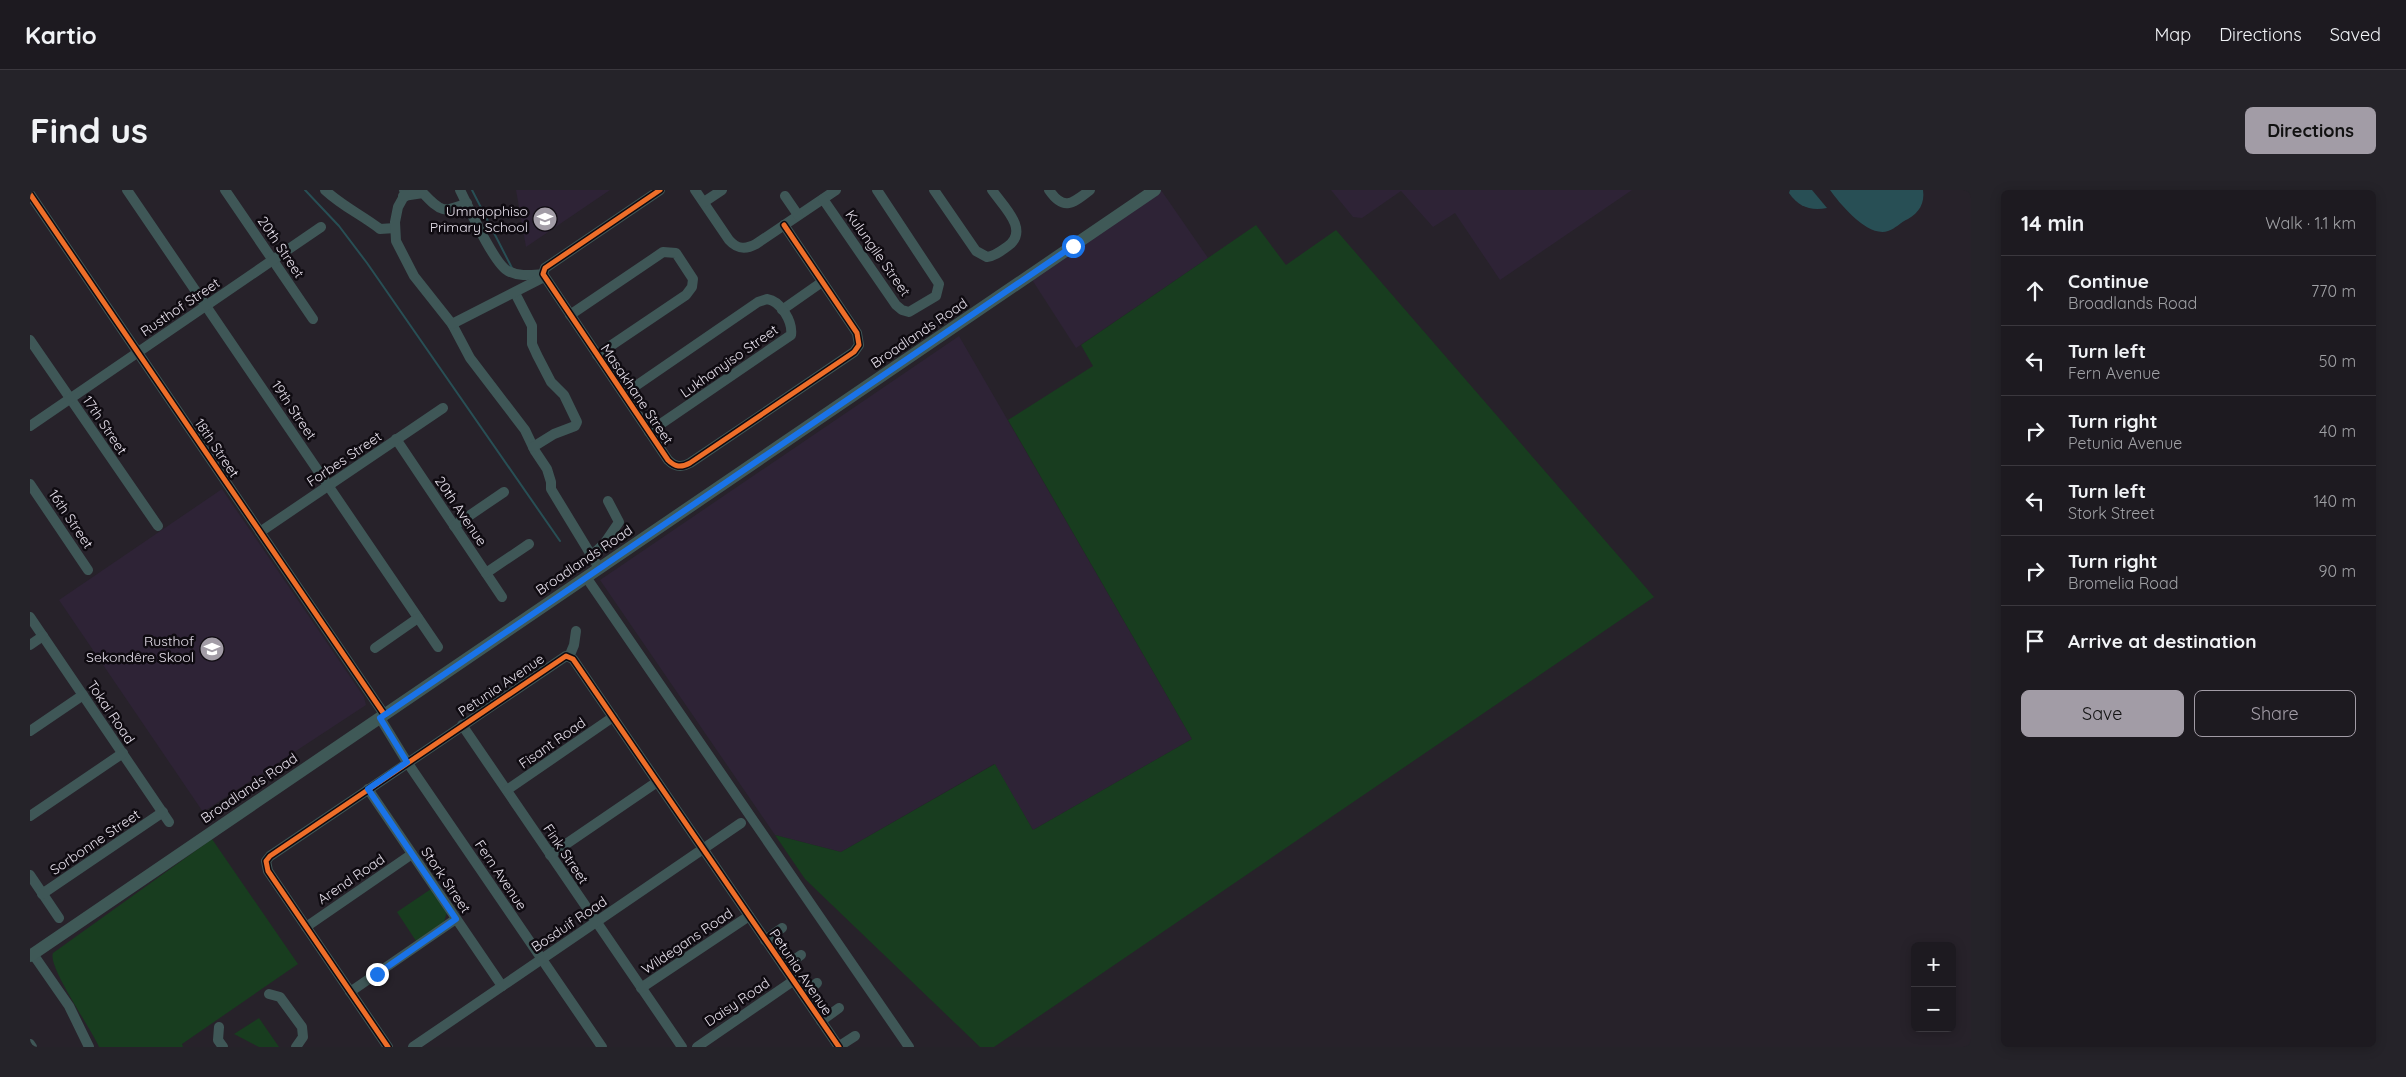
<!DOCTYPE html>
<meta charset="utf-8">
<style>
body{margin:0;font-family:Quicksand,sans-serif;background:#252329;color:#f1f3f6}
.controls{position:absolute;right:15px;bottom:15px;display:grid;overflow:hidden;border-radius:8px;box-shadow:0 2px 12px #0003}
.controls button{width:45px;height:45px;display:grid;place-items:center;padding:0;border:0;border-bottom:1px solid #3b383e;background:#1d1a20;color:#f1f3f6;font:25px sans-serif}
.stop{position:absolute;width:15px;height:15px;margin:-11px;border:4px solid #1a73e8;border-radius:50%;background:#fff}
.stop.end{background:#1a73e8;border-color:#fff;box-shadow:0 1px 5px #0008}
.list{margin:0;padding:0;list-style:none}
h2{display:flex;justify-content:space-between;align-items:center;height:65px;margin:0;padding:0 20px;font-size:21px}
h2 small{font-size:16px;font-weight:400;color:#a0a1a5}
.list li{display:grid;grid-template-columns:32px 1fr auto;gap:15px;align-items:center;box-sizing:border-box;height:70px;padding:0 20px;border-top:1px solid #3b383e}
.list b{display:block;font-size:19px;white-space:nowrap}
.list p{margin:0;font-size:16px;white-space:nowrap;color:#a0a1a5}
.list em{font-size:16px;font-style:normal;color:#a0a1a5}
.actions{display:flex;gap:10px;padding:15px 20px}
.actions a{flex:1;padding:11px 0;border:1px solid #a29ca6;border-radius:8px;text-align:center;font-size:18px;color:#a29ca6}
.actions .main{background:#a29ca6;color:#111}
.icon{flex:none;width:28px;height:28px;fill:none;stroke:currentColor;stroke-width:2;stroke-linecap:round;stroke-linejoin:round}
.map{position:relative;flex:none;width:1941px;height:857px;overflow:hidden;border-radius:8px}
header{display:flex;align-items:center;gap:30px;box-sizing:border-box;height:70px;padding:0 25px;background:#1d1a20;border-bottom:1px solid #3b383e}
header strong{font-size:24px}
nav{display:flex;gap:28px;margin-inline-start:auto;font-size:18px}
.intro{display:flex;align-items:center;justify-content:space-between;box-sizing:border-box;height:120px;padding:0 30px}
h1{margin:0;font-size:35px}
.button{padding:12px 22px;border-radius:8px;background:#a29ca6;color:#111;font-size:18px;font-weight:700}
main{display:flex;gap:30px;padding:0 30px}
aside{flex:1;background:#1d1a20;border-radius:8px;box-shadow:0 2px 12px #0003}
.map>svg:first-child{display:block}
</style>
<header>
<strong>Kartio</strong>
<nav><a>Map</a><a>Directions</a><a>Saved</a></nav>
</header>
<div class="intro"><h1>Find us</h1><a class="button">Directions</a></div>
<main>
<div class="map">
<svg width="1941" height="857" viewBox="0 0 1941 857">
<rect width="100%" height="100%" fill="#27222a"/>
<g fill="#2e2336">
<path d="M486,0H580L496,57Z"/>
<path d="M1124,0H1131L1178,68L1046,158L999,85Z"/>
<path d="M1301,0H1602L1470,90L1425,23L1403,37L1371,1L1332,28L1323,27Z"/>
<path d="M929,146L1162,549L1003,640L964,574L811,662L745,645L570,390Z"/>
<path d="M192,299L334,507L336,515L173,622L29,410Z"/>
</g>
<g fill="#183d1f">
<path d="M1226,35L1256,75L1306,40L1624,407L964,857H950L775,689L745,645L811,662L965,574L1003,640L1162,549L978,230L1063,176L1051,155Z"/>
<path d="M182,649L268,774L152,854L153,857H69C61,838 17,776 23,763Z"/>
<path d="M401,699L417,722L414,732L386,751L367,722Z"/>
<path d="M229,828L249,857H229L204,844Z"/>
</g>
<g fill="#284f55">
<path d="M1760,0H1782L1797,18C1780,21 1769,17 1759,3Z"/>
<path d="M1800,0H1893C1895,13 1889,23 1878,29C1871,32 1865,39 1858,41C1838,48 1810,14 1800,0Z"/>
</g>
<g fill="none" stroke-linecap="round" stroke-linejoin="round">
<g stroke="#284f55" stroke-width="2">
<path d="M275,0L309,36L337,73L530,351"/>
<path d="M442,0L482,78"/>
</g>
<g stroke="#3f5757" stroke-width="10">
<path d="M97,0L408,457"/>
<path d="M195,0L283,129"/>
<path d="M295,0C312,16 332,25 350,39L365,38"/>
<path d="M374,0L377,5L373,8L368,17L365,32L366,51L384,86L422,134L440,168L495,240L505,261L517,279L521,292V299L569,378"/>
<path d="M430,0C438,16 464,74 478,81C489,87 501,85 513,84"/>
<path d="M630,0L515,78L513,84L638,270C645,277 651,278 660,273L824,162L829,155L827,143L754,35"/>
<path d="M665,0L699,50C707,59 715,60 726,54L806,0"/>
<path d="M904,0L946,61L957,67C965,66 971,61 978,56C1000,40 973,16 962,0"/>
<path d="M1019,0C1034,22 1043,13 1060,0"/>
<path d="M0,4L354,524"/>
<path d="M373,6L393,3C411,22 413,23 437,13"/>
<path d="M755,6L768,25"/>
<path d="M793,9L866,115L872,120L879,122L906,106L909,94L847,0"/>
<path d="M674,12L692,0"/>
<path d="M485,103L502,136V154L507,165L521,192L534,205L547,232L545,236L524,244L503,257"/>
<path d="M752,120L792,92"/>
<path d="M540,125L633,62L646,63L663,89L662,97L656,105L567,165"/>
<path d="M422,134L514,87"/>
<path d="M0,150L128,336"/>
<path d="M594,204L728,112L737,109C751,111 763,132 761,145L619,242"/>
<path d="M0,236L291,37"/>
<path d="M366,249L472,407"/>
<path d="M0,294L58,380"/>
<path d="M424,336L474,302"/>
<path d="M230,342L413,218"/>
<path d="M561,366L574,354L589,332L578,311"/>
<path d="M456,383L499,354"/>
<path d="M556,387L879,857"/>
<path d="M0,427L139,632"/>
<path d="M0,455L13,446"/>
<path d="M345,458L388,428"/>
<path d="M539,467L544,455L546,441"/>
<path d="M350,528L377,572L572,857"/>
<path d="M432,535L652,857"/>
<path d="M0,541L53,505"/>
<path d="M338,599L472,796"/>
<path d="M477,600L583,527"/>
<path d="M0,626L93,563"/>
<path d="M520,665L627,592"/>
<path d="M0,685L29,728"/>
<path d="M12,704L133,622"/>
<path d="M276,737L382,664"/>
<path d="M735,750L752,738"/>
<path d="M3,764L39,816L59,857"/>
<path d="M754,777L771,765"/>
<path d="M611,798L719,726"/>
<path d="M320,802L426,729"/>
<path d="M239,804L250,807L272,837L273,847L266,857"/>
<path d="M773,804L787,793"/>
<path d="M791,831L809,818"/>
<path d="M189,837L188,850L193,857"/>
<path d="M0,854L2,857"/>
<path d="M358,857L238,681L236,671L240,666L536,466L543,469L809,857"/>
<path d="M383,857L711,633"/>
<path d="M667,857L763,791"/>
<path d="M808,857L825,846"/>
</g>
<path stroke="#3f5957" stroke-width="12" d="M0,766L1125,0"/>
<defs>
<g id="cycleway">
<path d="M630,0L515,78L513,84L638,270C645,277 651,278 660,273L824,162L829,155L827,143L754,35"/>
<path d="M0,4L354,524"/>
<path d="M358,857L238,681L236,671L240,666L536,466L543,469L809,857"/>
</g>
</defs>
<use href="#cycleway" stroke="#0f0b11" stroke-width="8"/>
<use href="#cycleway" stroke="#ee6e29" stroke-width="5"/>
</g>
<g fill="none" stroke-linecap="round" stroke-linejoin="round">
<path stroke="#1a73e8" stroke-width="6" d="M347,784L426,729L338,599L377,572L350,528L1043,56"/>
</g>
<defs>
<symbol id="school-disc" viewBox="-11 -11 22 22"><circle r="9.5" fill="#a29ca6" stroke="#0f0b11"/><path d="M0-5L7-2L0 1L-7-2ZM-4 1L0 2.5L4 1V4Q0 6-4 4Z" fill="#fff"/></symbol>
</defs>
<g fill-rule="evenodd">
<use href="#school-disc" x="501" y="15" width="28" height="28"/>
<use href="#school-disc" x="168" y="445" width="28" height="28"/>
</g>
<g text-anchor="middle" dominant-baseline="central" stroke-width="5" stroke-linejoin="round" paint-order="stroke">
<g font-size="14" fill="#e4dee9" stroke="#0f0b11" text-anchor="end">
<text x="498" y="21">Umnqophiso<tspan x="498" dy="16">Primary School</tspan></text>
<text x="164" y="451">Rusthof<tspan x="164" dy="16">Sekondêre Skool</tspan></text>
</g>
<g font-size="14" fill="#e4dee9" stroke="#0f0b11">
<text transform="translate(251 57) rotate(56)">20th Street</text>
<text transform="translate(848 63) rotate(55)">Kulungile Street</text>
<text transform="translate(150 117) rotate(-34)">Rusthof Street</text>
<text transform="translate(889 143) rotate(-34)">Broadlands Road</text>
<text transform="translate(699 171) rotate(-35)">Lukhanyiso Street</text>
<text transform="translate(607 204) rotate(56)">Masakhane Street</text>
<text transform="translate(264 220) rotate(56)">19th Street</text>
<text transform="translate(75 235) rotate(56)">17th Street</text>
<text transform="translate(187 258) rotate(56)">18th Street</text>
<text transform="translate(314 269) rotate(-34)">Forbes Street</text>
<text transform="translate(431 321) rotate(56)">20th Avenue</text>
<text transform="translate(41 329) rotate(56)">16th Street</text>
<text transform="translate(554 370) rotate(-34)">Broadlands Road</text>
<text transform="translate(471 495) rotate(-34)">Petunia Avenue</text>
<text transform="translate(81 522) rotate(56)">Tokai Road</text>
<text transform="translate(522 553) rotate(-35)">Fisant Road</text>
<text transform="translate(219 598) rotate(-34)">Broadlands Road</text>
<text transform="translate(65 652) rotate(-34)">Sorbonne Street</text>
<text transform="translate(536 664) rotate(56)">Fink Street</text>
<text transform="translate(471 685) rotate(56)">Fern Avenue</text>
<text transform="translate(321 689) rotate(-34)">Arend Road</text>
<text transform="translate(416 690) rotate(56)">Stork Street</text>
<text transform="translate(539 734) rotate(-34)">Bosduif Road</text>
<text transform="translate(657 751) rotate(-34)">Wildegans Road</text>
<text transform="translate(771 782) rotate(56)">Petunia Avenue</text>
<text transform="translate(707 812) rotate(-34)">Daisy Road</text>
</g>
</g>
</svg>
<div class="controls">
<button>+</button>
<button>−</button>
</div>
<div class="stop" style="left:1043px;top:56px"></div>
<div class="stop end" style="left:347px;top:784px"></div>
</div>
<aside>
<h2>14 min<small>Walk · 1.1 km</small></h2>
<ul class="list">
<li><svg class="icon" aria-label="ahead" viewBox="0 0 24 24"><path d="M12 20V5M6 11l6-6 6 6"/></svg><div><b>Continue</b><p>Broadlands Road</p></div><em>770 m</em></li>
<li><svg class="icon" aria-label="left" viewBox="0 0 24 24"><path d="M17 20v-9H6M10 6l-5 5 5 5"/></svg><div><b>Turn left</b><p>Fern Avenue</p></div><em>50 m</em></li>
<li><svg class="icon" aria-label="right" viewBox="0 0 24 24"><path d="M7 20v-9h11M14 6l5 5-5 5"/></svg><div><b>Turn right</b><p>Petunia Avenue</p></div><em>40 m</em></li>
<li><svg class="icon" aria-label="left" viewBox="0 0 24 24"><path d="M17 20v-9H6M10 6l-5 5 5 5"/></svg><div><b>Turn left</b><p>Stork Street</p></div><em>140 m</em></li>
<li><svg class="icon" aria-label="right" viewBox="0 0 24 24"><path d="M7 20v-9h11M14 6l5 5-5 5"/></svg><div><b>Turn right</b><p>Bromelia Road</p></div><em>90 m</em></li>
<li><svg class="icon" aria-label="arrive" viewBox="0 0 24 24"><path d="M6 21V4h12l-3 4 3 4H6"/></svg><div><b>Arrive at destination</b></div></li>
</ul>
<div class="actions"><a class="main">Save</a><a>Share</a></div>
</aside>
</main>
